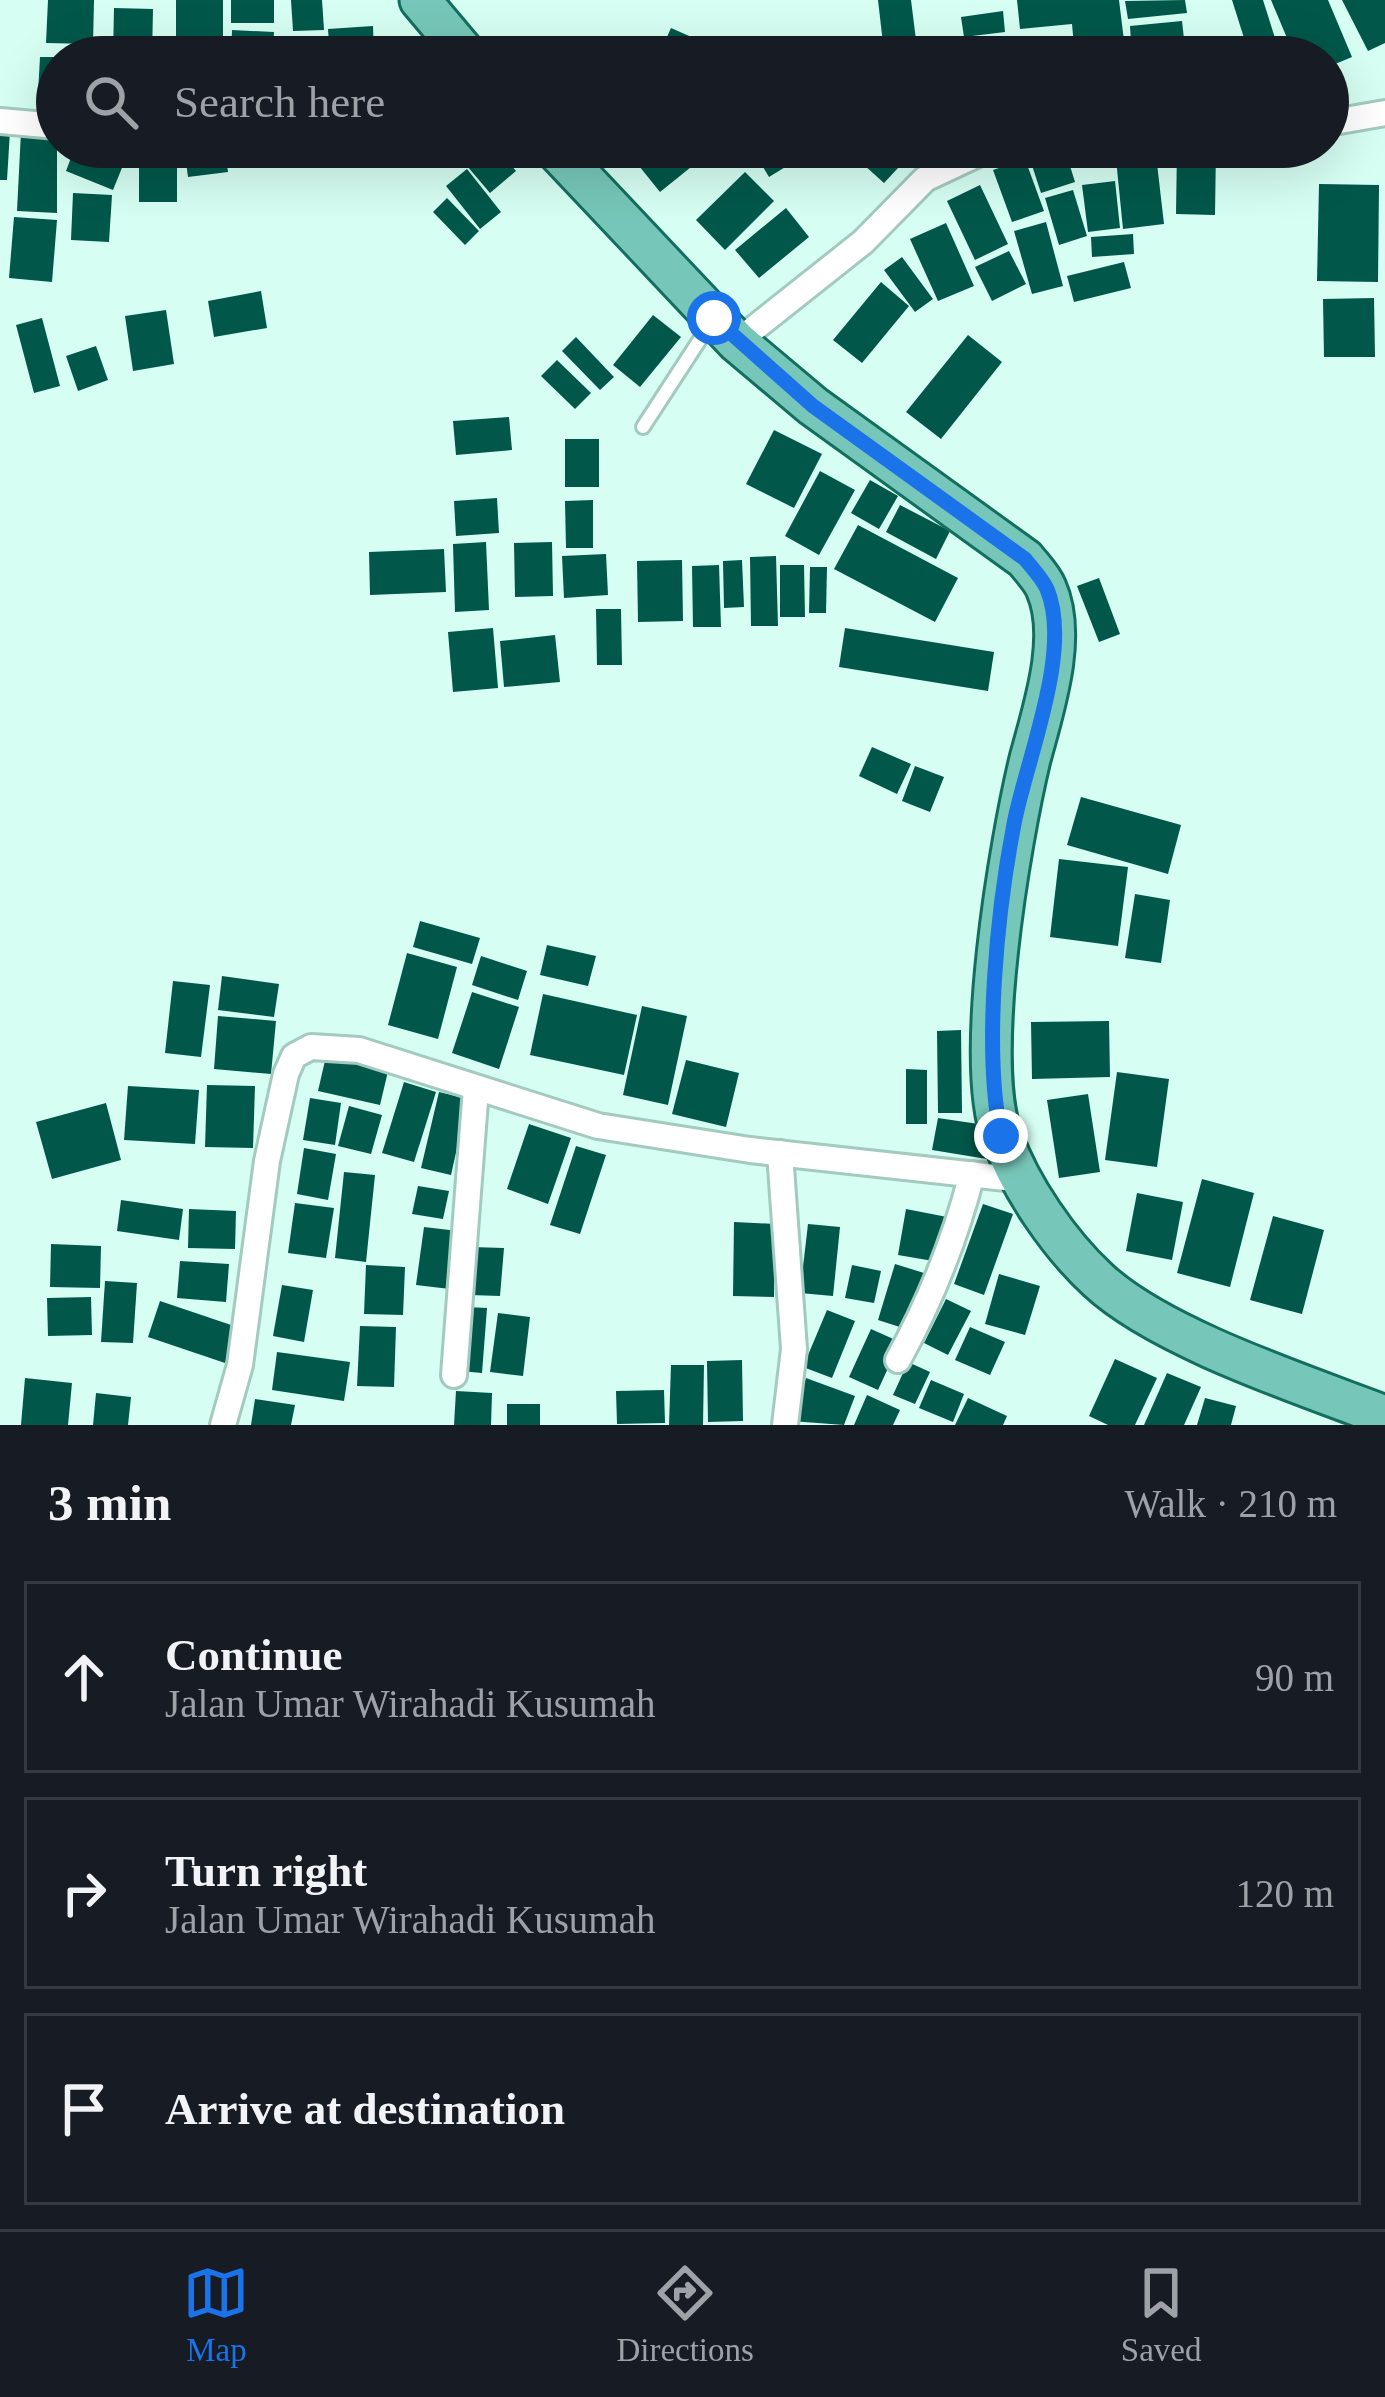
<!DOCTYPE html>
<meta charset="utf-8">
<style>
body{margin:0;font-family:"Times New Roman",serif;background:#242831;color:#f1f3f6}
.stop{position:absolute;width:36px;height:36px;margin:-27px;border:9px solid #1a73e8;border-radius:50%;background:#fff}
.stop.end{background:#1a73e8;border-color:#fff;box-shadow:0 3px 12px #0008}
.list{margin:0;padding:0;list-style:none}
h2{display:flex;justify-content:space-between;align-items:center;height:156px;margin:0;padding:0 48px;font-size:51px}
h2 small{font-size:39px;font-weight:400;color:#9ea1a6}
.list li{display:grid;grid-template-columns:78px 1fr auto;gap:36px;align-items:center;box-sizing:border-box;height:192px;margin:0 24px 24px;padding:0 24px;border:3px solid #363941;border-radius:0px}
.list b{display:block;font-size:45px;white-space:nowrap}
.list p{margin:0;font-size:39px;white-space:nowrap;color:#9ea1a6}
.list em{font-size:39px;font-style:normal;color:#9ea1a6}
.icon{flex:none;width:66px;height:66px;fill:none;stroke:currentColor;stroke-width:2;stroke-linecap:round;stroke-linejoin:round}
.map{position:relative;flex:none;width:1385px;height:1425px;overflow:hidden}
.search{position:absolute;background:#171b24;box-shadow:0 12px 48px #0002;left:36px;right:36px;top:36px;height:132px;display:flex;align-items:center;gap:30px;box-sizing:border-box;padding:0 42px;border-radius:66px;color:#9ea1a6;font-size:45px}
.sheet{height:804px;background:#171b24}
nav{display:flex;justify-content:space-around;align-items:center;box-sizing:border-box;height:168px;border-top:3px solid #363941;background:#171b24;font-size:33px;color:#9ea1a6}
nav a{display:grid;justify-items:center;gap:6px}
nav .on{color:#1a73e8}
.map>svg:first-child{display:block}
</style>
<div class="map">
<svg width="1385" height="1425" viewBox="0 0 1385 1425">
<rect width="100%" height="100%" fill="#d6fef3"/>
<g fill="#01584a">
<path d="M48,0H94L93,44L46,43Z"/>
<rect x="176" y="0" width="47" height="43"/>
<rect x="231" y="0" width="43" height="23"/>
<path d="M291,0H322L324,30L293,31Z"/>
<path d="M878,0H911L917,48L884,52Z"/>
<path d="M1017,0H1119L1126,57H1075L1072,24L1020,29Z"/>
<path d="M1185,0L1187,13L1128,19L1125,1Z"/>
<path d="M1232,0H1263L1281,57H1250Z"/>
<path d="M1271,0H1328L1352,57L1328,67V57H1295Z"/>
<path d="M1342,0H1385V43L1368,51Z"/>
<path d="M114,8L153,9L152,57H113Z"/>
<path d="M1003,11L1005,32L964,37L961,17Z"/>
<path d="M1182,21L1186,57H1132L1130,26Z"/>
<path d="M373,26L374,57H330L328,29Z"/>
<path d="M671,28L737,57H658Z"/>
<path d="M232,30L274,32L273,57H231Z"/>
<path d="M1009,40L1010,57H969L968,43Z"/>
<path d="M40,57H57V113L37,112Z"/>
<path d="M0,131H10L7,180H0Z"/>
<path d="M21,132L57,133V213L17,211Z"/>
<path d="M75,147L128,153L113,190L66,171Z"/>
<rect x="139" y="147" width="38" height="55"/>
<path d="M184,147H225L228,172L188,177Z"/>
<path d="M464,147H496L516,171L490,193L456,153Z"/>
<path d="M632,147H716L660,192L627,151Z"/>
<path d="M751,147H818L769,177Z"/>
<path d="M844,147H906L912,153L884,183Z"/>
<path d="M1026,147H1064L1075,182L1041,193Z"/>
<path d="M1177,147H1216L1215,215L1176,214Z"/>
<path d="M1156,155L1164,224L1123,229L1116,159Z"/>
<path d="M1025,159L1044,211L1012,222L993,170Z"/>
<path d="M467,169L501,212L480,229L446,186Z"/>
<path d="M745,172L774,201L725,250L696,220Z"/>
<path d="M1115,181L1120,228L1088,232L1082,185Z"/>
<path d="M1319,184L1379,185L1378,282L1317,281Z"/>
<path d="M980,185L1008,244L975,260L947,201Z"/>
<path d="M1073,190L1087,236L1059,245L1045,198Z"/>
<path d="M73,193L112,195L109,242L71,240Z"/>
<path d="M447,198L479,231L465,245L433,212Z"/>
<path d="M786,208L809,237L759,278L735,250Z"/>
<path d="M14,217L57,220L52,282L9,278Z"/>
<path d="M1046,222L1063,286L1032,294L1014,231Z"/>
<path d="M946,223L974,286L938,301L910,239Z"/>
<path d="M1133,234L1134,254L1092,257L1091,237Z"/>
<path d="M1009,251L1026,284L992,301L975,267Z"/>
<path d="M902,257L933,299L915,312L884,270Z"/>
<path d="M1124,262L1131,288L1074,302L1067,276Z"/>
<path d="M881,282L909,306L862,363L833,340Z"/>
<path d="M261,291L267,328L214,337L208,301Z"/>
<path d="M1374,298L1375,357H1324L1323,299Z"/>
<path d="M166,310L174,364L133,371L125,316Z"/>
<path d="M653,315L681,337L640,387L613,365Z"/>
<path d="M42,318L60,386L34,393L16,325Z"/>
<path d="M968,335L1002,362L941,439L906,412Z"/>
<path d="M576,337L614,377L600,390L562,351Z"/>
<path d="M96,346L108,380L78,391L66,356Z"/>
<path d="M557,360L591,393L575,409L541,376Z"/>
<path d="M509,417L512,450L456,455L453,421Z"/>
<path d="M774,430L822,454L794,508L746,484Z"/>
<rect x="565" y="439" width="34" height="48"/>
<path d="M820,471L855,490L819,555L785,536Z"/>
<path d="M870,480L898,496L879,529L851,513Z"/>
<path d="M497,498L499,533L456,536L454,501Z"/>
<path d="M593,500V548H566L565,501Z"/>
<path d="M900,505L950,531L936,559L886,532Z"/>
<path d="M858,525L958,578L935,622L834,569Z"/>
<path d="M486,542L489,610L455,612L453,544Z"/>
<path d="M552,542L553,596L515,597L514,543Z"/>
<path d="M444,549L446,592L370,595L369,552Z"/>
<path d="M606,554L608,595L564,598L562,556Z"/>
<path d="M776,556L778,626H751L750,557Z"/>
<path d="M682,560L683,621L638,622L637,561Z"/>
<path d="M742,560L744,607L724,608L723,561Z"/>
<path d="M719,565L721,627H693L692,566Z"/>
<path d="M780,565H804L805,617H780Z"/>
<path d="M810,567H827L826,613H809Z"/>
<path d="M1099,578L1120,634L1099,642L1077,586Z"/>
<path d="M596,609H621L622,665H597Z"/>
<path d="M493,628L498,688L453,692L448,632Z"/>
<path d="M845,628L994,652L988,691L839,667Z"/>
<path d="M555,635L560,682L504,687L500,641Z"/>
<path d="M872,747L911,764L897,794L859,776Z"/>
<path d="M915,766L944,777L930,812L902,801Z"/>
<path d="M1081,797L1181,825L1168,874L1067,845Z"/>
<path d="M1059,859L1128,867L1118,946L1050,937Z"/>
<path d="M1135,894L1170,900L1161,963L1125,958Z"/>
<path d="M420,921L480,938L472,964L413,947Z"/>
<path d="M547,945L596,956L588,986L540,975Z"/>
<path d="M407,953L457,967L438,1039L388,1025Z"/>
<path d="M481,956L527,971L518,1000L472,985Z"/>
<path d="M222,976L279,984L274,1017L218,1010Z"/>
<path d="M173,981L210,985L201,1057L165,1053Z"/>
<path d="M472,992L519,1007L499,1069L452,1053Z"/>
<path d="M543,994L637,1015L624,1075L530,1055Z"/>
<path d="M642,1006L687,1016L668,1105L623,1095Z"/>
<path d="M218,1016L276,1021L271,1074L214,1069Z"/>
<path d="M1109,1021L1110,1077L1032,1079L1031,1022Z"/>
<path d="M961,1030L962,1113H938L937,1031Z"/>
<path d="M327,1052L389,1067L380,1105L318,1091Z"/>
<path d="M686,1060L739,1073L726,1127L672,1114Z"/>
<path d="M906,1069L927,1070V1124H906Z"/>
<path d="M1117,1072L1169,1079L1157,1167L1105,1160Z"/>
<path d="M404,1082L436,1092L414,1162L382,1153Z"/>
<path d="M207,1085L255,1086L253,1148L205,1147Z"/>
<path d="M128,1086L199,1090L195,1144L124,1140Z"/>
<path d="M439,1092L468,1099L451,1175L421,1168Z"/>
<path d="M1088,1094L1100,1172L1059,1178L1047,1100Z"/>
<path d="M310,1098L341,1103L335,1145L303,1140Z"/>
<path d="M106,1103L121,1160L52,1179L36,1122Z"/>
<path d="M349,1106L382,1115L371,1154L338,1146Z"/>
<path d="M938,1118L992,1126L987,1159L932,1150Z"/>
<path d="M529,1124L571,1138L548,1204L507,1189Z"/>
<path d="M576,1146L606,1155L580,1234L550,1225Z"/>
<path d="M304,1148L336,1154L328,1200L297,1194Z"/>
<path d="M344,1172L375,1175L366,1262L335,1258Z"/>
<path d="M1202,1179L1254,1193L1230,1287L1177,1273Z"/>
<path d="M418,1186L449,1191L443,1219L412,1214Z"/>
<path d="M1137,1193L1183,1202L1172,1260L1126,1251Z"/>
<path d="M121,1200L183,1209L179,1240L117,1231Z"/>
<path d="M295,1203L334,1208L326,1258L288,1253Z"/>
<path d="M983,1204L1013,1214L984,1295L954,1284Z"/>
<path d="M189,1209L236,1211L235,1249L188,1248Z"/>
<path d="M906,1209L947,1217L939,1262L898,1255Z"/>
<path d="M1273,1216L1324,1230L1302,1314L1250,1300Z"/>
<path d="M734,1222L775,1224L774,1297L733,1296Z"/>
<path d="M808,1224L840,1227L833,1296L800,1293Z"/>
<path d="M424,1227L458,1231L450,1289L416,1285Z"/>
<path d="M51,1244L101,1246L100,1288L50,1287Z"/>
<path d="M472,1247L504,1248L500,1296L470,1295Z"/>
<path d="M180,1261L229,1264L226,1302L177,1298Z"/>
<path d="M895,1264L924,1273L906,1329L878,1320Z"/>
<path d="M366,1265L405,1267L403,1315L364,1314Z"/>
<path d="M852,1265L881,1271L874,1303L845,1298Z"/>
<path d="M999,1274L1040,1286L1025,1335L985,1324Z"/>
<path d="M105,1281L137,1283L133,1343L101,1342Z"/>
<path d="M282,1285L313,1290L304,1342L273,1336Z"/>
<path d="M91,1297L92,1335L48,1336L47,1298Z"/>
<path d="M946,1299L971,1311L948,1355L924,1343Z"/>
<path d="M160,1301L237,1327L225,1363L148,1337Z"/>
<path d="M466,1307L487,1308L482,1373L460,1371Z"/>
<path d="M827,1310L855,1321L832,1378L803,1367Z"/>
<path d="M498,1313L530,1317L523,1376L490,1372Z"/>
<path d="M360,1326L396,1327L394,1387L357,1386Z"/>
<path d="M970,1327L1005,1342L990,1375L955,1360Z"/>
<path d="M871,1329L900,1342L878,1390L849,1377Z"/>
<path d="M277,1352L350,1362L344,1401L272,1390Z"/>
<path d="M1115,1359L1157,1378L1135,1425H1108L1089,1416Z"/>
<path d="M742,1360L743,1421L708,1422L707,1361Z"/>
<path d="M908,1362L930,1372L915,1404L893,1395Z"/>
<path d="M671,1365H704L703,1425H669Z"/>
<path d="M1167,1373L1201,1387L1184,1425H1144Z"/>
<path d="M25,1378L72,1383L68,1425H21Z"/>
<path d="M806,1378L855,1396L844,1425L791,1421Z"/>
<path d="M931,1380L964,1394L953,1422L919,1408Z"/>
<path d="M664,1390L665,1423L617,1424L616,1391Z"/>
<path d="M456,1391L492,1393L491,1425H454Z"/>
<path d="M96,1393L131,1397L128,1425H93Z"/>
<path d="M867,1395L900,1410L893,1425H854Z"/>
<path d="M968,1398L1007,1416L1003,1425H955Z"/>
<path d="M1205,1398L1236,1406L1231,1425H1197Z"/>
<path d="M255,1399L295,1405L291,1425H251Z"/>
<rect x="507" y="1404" width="33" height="21"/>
</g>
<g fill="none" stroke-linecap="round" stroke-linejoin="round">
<defs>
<path id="lane" d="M643,427L710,324"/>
<g id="street">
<path d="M0,121L57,126"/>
<path d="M1328,123L1385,113"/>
<path d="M737,342L863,242L925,179L993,147"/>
<path d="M780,1153L794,1349L785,1425"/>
<path d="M898,1360C931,1300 955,1240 972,1174"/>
<path d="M454,1375L476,1088"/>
<path d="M223,1425L240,1365L267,1161L286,1074L294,1056L311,1047L359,1050L598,1126L750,1150L1023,1180"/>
</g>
<g id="primary">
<path d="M420,0L468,57"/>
<path d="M553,147L737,342L813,406L1025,559C1032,568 1042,578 1046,588C1068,637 1043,710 1030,759C1010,842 973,1059 1002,1137C1020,1187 1059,1244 1098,1280C1160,1338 1304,1385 1385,1416"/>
</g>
</defs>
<use href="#lane" stroke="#a3cabf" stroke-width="18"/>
<use href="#street" stroke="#a3cabf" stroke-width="30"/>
<use href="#primary" stroke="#126f5e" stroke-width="45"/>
<use href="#lane" stroke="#fff" stroke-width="12"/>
<use href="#street" stroke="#fff" stroke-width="24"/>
<use href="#primary" stroke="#76c7b9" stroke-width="39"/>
</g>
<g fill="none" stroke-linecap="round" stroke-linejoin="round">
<path stroke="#1a73e8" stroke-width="15" d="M714,318L813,406L1025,559C1032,568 1042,578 1047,589C1073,651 1026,760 1014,824C997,912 983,1050 1001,1136"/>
</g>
</svg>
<div class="stop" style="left:714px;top:318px"></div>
<div class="stop end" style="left:1001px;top:1136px"></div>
<div class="search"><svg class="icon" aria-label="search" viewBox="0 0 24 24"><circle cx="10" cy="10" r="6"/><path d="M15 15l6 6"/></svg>Search here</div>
</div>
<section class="sheet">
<h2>3 min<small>Walk · 210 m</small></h2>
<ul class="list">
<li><svg class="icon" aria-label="ahead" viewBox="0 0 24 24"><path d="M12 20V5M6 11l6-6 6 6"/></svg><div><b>Continue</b><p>Jalan Umar Wirahadi Kusumah</p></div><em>90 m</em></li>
<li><svg class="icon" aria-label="right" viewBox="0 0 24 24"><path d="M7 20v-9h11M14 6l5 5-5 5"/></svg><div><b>Turn right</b><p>Jalan Umar Wirahadi Kusumah</p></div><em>120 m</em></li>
<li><svg class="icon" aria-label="arrive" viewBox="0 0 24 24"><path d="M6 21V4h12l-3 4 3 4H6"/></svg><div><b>Arrive at destination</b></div></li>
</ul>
</section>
<nav>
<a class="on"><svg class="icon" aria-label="map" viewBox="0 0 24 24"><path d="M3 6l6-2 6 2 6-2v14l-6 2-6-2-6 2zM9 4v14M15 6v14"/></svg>Map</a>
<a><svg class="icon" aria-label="directions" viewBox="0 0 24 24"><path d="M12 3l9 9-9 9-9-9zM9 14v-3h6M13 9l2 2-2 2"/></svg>Directions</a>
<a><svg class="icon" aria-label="saved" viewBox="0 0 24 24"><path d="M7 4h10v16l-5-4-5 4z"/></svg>Saved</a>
</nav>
